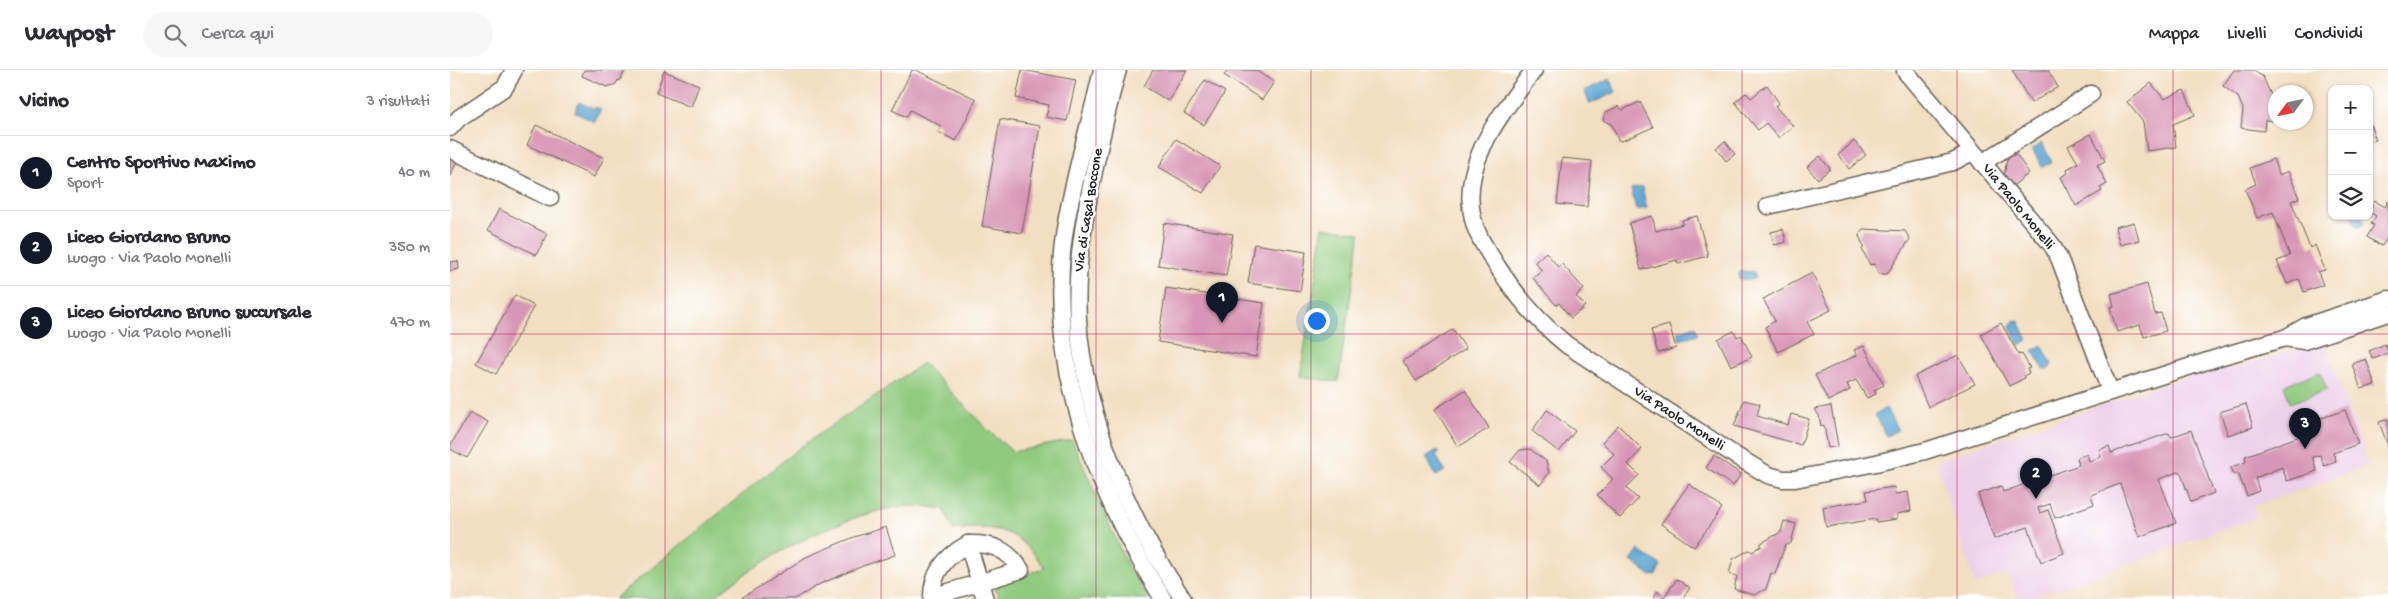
<!DOCTYPE html>
<html lang="it">
<meta charset="utf-8">
<style>
body{margin:0;font-family:"Gochi Hand",sans-serif;background:#f7f7f7;color:#2b2b33}
.controls{position:absolute;right:15px;top:15px;display:grid;overflow:hidden;border-radius:10px;box-shadow:0 1px 4px #0004}
.controls button{width:45px;height:45px;display:grid;place-items:center;padding:0;border:0;border-bottom:1px solid #e1e1e2;background:#fff;color:#2b2b33;font:25px sans-serif}
.compass{position:absolute;left:1818px;top:15px;width:45px;height:45px;border-radius:50%;background:#fff;box-shadow:0 1px 4px #0004;rotate:237deg}
.you{position:absolute;left:866px;top:250px;width:18px;height:18px;margin:-12px;border:4px solid #fff;border-radius:50%;background:#1a73e8;box-shadow:0 0 0 8px #1a73e833}
.badge{display:grid;place-items:center;width:32px;height:32px;border-radius:50%;background:#111827;color:#fff;font-size:16px;font-weight:700}
.pin{position:absolute;translate:-50% -41px;filter:drop-shadow(0 1px 2px #0008)}
.pin::after{content:'';position:absolute;top:26px;width:18px;height:15px;background:inherit;clip-path:polygon(0 0,100% 0,50% 100%)}
.list{margin:0;padding:0;list-style:none}
h2{display:flex;justify-content:space-between;align-items:center;height:65px;margin:0;padding:0 20px;font-size:21px}
h2 small{font-size:16px;font-weight:400;color:#7c7c81}
.list li{display:grid;grid-template-columns:32px 1fr auto;gap:15px;align-items:center;box-sizing:border-box;height:75px;padding:0 20px;border-top:1px solid #e1e1e2}
.list b{display:block;font-size:19px;white-space:nowrap}
.list p{margin:0;font-size:16px;white-space:nowrap;color:#7c7c81}
.list em{font-size:16px;font-style:normal;color:#7c7c81}
.icon{flex:none;width:28px;height:28px;fill:none;stroke:currentColor;stroke-width:2;stroke-linecap:round;stroke-linejoin:round}
.map{position:relative;flex:none;width:1938px;height:529px;overflow:hidden}
header{display:flex;align-items:center;gap:30px;box-sizing:border-box;height:70px;padding:0 25px;background:#fff;border-bottom:1px solid #e1e1e2}
header strong{font-size:24px}
nav{display:flex;gap:28px;margin-inline-start:auto;font-size:18px}
.search{width:350px;height:45px;background:#f7f7f7;display:flex;align-items:center;gap:12px;box-sizing:border-box;padding:0 18px;border-radius:28px;color:#7c7c81;font-size:19px}
main{display:flex}
aside{flex:1;background:#fff}
.map>svg:first-child{display:block}
</style>
<header>
<strong>Waypost</strong>
<div class="search"><svg class="icon" aria-label="search" viewBox="0 0 24 24"><circle cx="10" cy="10" r="6"/><path d="M15 15l6 6"/></svg>Cerca qui</div>
<nav><a>Mappa</a><a>Livelli</a><a>Condividi</a></nav>
</header>
<main>
<aside>
<h2>Vicino<small>3 risultati</small></h2>
<ul class="list">
<li><span class="badge">1</span><div><b>Centro Sportivo Maximo</b><p>Sport</p></div><em>40 m</em></li>
<li><span class="badge">2</span><div><b>Liceo Giordano Bruno</b><p>Luogo · Via Paolo Monelli</p></div><em>350 m</em></li>
<li><span class="badge">3</span><div><b>Liceo Giordano Bruno succursale</b><p>Luogo · Via Paolo Monelli</p></div><em>470 m</em></li>
</ul>
</aside>
<div class="map">
<svg width="1938" height="529" viewBox="0 0 1938 529">
<rect width="100%" height="100%" fill="#fff"/>
<filter id="ink" filterUnits="userSpaceOnUse"><feTurbulence type="fractalNoise" baseFrequency=".02" numOctaves="2"/><feDisplacementMap in="SourceGraphic" scale="10" xChannelSelector="R" yChannelSelector="G"/><feConvolveMatrix kernelMatrix="1 2 1 2 8 2 1 2 1" color-interpolation-filters="sRGB"/></filter>
<filter id="wash" filterUnits="userSpaceOnUse"><feTurbulence type="fractalNoise" baseFrequency=".0096" numOctaves="4" result="noise"/><feDisplacementMap in="SourceGraphic" scale="20" xChannelSelector="R" yChannelSelector="G"/><feGaussianBlur stdDeviation="1.12" result="paint"/><feColorMatrix in="noise" values="0 0 0 0 0 0 0 0 0 0 0 0 0 0 0 0 0 1.4 0 .05"/><feComposite in="paint" operator="in"/></filter>
<g filter="url(#wash)">
<rect width="100%" height="100%" fill="#f2dec0"/>
<path fill="#edd0e9" d="M1874,271L1919,396L1803,436L1806,448L1577,529H1568L1558,503L1525,515L1486,391L1756,300L1791,296Z"/>
<g fill="#90ca7f" stroke="#56734e">
<path d="M873,157L910,163L888,312L850,307Z"/>
<path d="M473,293L541,363L563,382L622,370L678,497L699,529H549L545,516L594,498C568,458 548,455 503,460L494,439C485,438 476,436 468,436C407,434 307,490 262,529H164L349,378Z"/>
<path d="M1870,302L1877,320L1840,333L1834,315Z"/>
</g>
<g fill="#59a3d0" stroke="#3a6076">
<path d="M1160,9L1166,22L1140,34L1134,21Z"/>
<path d="M129,32L144,39L145,37L151,39L144,52L125,42Z"/>
<path d="M1592,73L1602,92L1592,97L1582,79Z"/>
<path d="M1192,117L1197,138L1186,140L1181,119Z"/>
<path d="M1901,146H1911L1915,153L1910,157L1907,156Z"/>
<path d="M1291,201L1304,202L1305,208L1301,210L1289,209L1288,204Z"/>
<path d="M1565,250L1569,251L1578,270L1569,275L1559,256Z"/>
<path d="M1245,256L1248,264L1230,270L1228,262Z"/>
<path d="M1592,275L1602,294L1599,299H1593L1583,280Z"/>
<path d="M1436,338L1448,360L1436,366L1425,344Z"/>
<path d="M987,380L989,383L986,385L995,401L986,406L976,387Z"/>
<path d="M1188,480L1211,495L1206,505L1201,506L1181,491Z"/>
</g>
<g id="blocks">
<g fill="#d896b6">
<path d="M134,0H175L170,11L168,10L166,14L157,17L132,6Z"/>
<path d="M462,0H466L526,29L506,71L488,62L491,56L460,40L457,47L442,40Z"/>
<path d="M572,0L626,10L617,51L596,47L599,35L566,28Z"/>
<path d="M703,0H737L718,31L694,16Z"/>
<path d="M778,0H805L824,12L812,30L774,5Z"/>
<path d="M1562,0H1598L1608,17L1581,33Z"/>
<path d="M1784,0H1803L1813,7L1825,34L1823,51L1815,50L1814,61L1791,58L1793,39L1788,27L1773,16Z"/>
<path d="M214,1L249,15L241,37L206,23Z"/>
<path d="M755,10L775,22L754,55L734,43Z"/>
<path d="M1701,13L1714,29L1734,20L1745,45L1723,54L1726,77L1697,81L1693,52L1677,32Z"/>
<path d="M1317,15L1329,33L1325,36L1343,56L1329,68L1316,53L1308,60L1285,32L1296,23L1301,28Z"/>
<path d="M1190,32L1203,57L1172,71L1168,70L1162,55L1153,50L1156,42L1169,36L1172,40Z"/>
<path d="M550,49L590,56L572,163L532,156Z"/>
<path d="M1919,51L1926,70L1919,72Z"/>
<path d="M86,55L154,88L144,107L77,75Z"/>
<path d="M1641,64L1655,91L1647,95L1657,114L1650,118L1652,121L1626,136L1611,107L1618,103L1617,99L1628,93L1618,76Z"/>
<path d="M726,69L770,96L753,123L709,97Z"/>
<path d="M1275,71L1285,84L1276,91L1266,78Z"/>
<path d="M1404,71L1416,85L1399,99L1388,85Z"/>
<path d="M1566,84L1579,103L1563,116L1554,106L1557,89Z"/>
<path d="M0,86L8,90L0,106Z"/>
<path d="M1370,86L1380,99L1368,109L1357,97Z"/>
<path d="M1112,88L1142,91L1137,137L1107,134Z"/>
<path d="M1823,89L1829,105L1838,101L1849,128L1841,131L1860,178L1865,175L1875,200L1868,202L1873,215L1854,222L1849,209L1837,214L1827,191L1840,186L1823,142L1807,148L1795,119L1806,114L1800,98Z"/>
<path d="M1925,131L1935,137L1938,131V166L1932,176L1917,167L1924,155L1921,154L1926,146L1919,142Z"/>
<path d="M49,139L97,164L86,185L38,160Z"/>
<path d="M1202,146L1206,161L1233,154L1232,150L1247,146L1258,186L1228,194L1227,190L1191,200L1179,153Z"/>
<path d="M1684,152L1689,170L1670,175L1665,157Z"/>
<path d="M714,153L783,164L776,206L708,195Z"/>
<path d="M1333,159L1336,172L1324,175L1321,162Z"/>
<path d="M1413,159L1455,161L1460,169L1437,204H1429L1424,194L1420,195L1412,179L1414,177L1409,166Z"/>
<path d="M804,174L856,182L850,221L798,213Z"/>
<path d="M1096,182L1108,197L1112,194L1134,219L1126,226L1135,236L1121,248L1109,233L1106,235L1083,208L1092,201L1085,192Z"/>
<path d="M8,191L9,199L0,201V192Z"/>
<path d="M1362,203L1381,240L1357,252L1364,264L1328,282L1315,257L1325,251L1313,229Z"/>
<path d="M1697,214L1705,244L1711,243L1716,261L1694,267L1690,255L1667,262L1660,237L1664,236L1661,224Z"/>
<path d="M716,218L814,233L806,287L708,272Z"/>
<path d="M65,225L84,236L46,304L26,293Z"/>
<path d="M1551,253L1569,285L1572,284L1580,298L1577,299L1579,303L1574,306L1575,308L1559,316L1531,264Z"/>
<path d="M1219,255L1226,278L1208,283L1201,260Z"/>
<path d="M1003,259L1016,279L966,311L953,291Z"/>
<path d="M1284,261L1287,267L1291,265L1302,287L1281,296L1268,269Z"/>
<path d="M1935,274L1938,283L1923,289L1919,281Z"/>
<path d="M1414,276L1434,315L1424,320L1426,324L1417,328L1406,310L1397,314L1400,320L1378,331L1365,305L1407,285L1404,280Z"/>
<path d="M1508,285L1525,314L1478,337L1465,306Z"/>
<path d="M1916,289L1925,315L1911,319L1902,294Z"/>
<path d="M1015,320L1039,358L1008,377L985,339Z"/>
<path d="M1294,330L1310,334L1307,346L1338,355L1341,344L1359,349L1351,375L1284,356Z"/>
<path d="M1796,334L1803,357L1778,365L1770,342Z"/>
<path d="M1381,336L1388,376L1378,378L1374,355L1371,356L1369,345L1364,339Z"/>
<path d="M1097,340L1125,361L1109,382L1082,361Z"/>
<path d="M1895,340L1908,374L1883,383L1886,391L1874,396L1870,385L1862,387L1867,401L1837,411L1832,397L1805,408L1809,421L1797,426L1788,403L1784,405L1781,397L1796,392L1795,386L1867,360L1863,351Z"/>
<path d="M20,342L38,352L17,388L0,379V376Z"/>
<path d="M1938,349V376L1929,352Z"/>
<path d="M1168,355L1192,379L1178,394L1189,405L1176,418L1188,429L1170,448L1147,425L1163,409L1151,397L1164,384L1152,372Z"/>
<path d="M1741,360L1764,423L1741,432L1730,401L1709,409L1726,453L1689,467L1670,414L1641,425L1644,434L1605,448L1600,434L1588,438L1590,443L1598,440L1614,483L1591,492L1578,457L1544,469L1528,424L1551,416L1553,422L1629,395L1627,388L1637,384L1639,391L1651,387L1649,380L1659,376L1661,383L1719,363L1721,367Z"/>
<path d="M1080,379L1096,391L1099,403L1090,415L1060,392L1070,380Z"/>
<path d="M1264,386L1291,404L1283,416L1256,398Z"/>
<path d="M1239,414L1272,438L1244,477L1211,454Z"/>
<path d="M1444,417L1445,424L1458,422L1461,441L1447,444V449L1426,452V449L1376,457L1373,437L1418,430L1416,421Z"/>
<path d="M1334,451L1346,454L1341,473L1335,476L1325,504L1321,503L1316,519L1304,525L1284,519L1287,506L1279,504L1283,489L1299,480L1303,482L1307,478L1311,477V473L1331,462Z"/>
<path d="M436,457L445,485L413,496L370,514L345,529H290L356,487L404,467Z"/>
<path d="M1227,509L1240,518L1232,529H1207L1204,527L1207,521L1214,527Z"/>
</g>
</g>
</g>
<g filter="url(#ink)">
<use href="#blocks" fill-opacity="0" stroke="#676055" stroke-width="1"/>
<g fill="none" stroke-linecap="round" stroke-linejoin="round">
<defs>
<g id="minor">
<path d="M652,0C640,55 622,110 614,166C596,293 646,423 713,529"/>
<path d="M668,0C659,30 653,61 646,92C635,144 625,195 628,249C634,346 679,450 733,529"/>
<path d="M1084,0C1053,42 1009,92 1023,149C1027,167 1038,181 1047,196C1067,227 1088,252 1117,275L1286,386L1318,405L1333,409H1345L1426,393L1475,381L1776,285L1835,268L1854,271L1938,243"/>
<path d="M1455,1L1602,175L1609,188L1660,321"/>
<path d="M0,58L9,48L55,17L64,0"/>
<path d="M0,79L100,128"/>
<path d="M1532,93L1641,24"/>
<path d="M1318,136L1503,92L1522,82"/>
<path d="M1835,268L1856,256L1938,229"/>
<path d="M518,474C542,473 558,479 571,500L482,527C482,502 496,486 518,474Z"/>
<path d="M518,474L535,529"/>
</g>
</defs>
<use href="#minor" stroke="#676055" stroke-width="19"/>
<use href="#minor" stroke="#fff" stroke-width="16"/>
</g>
</g>
<path fill="none" stroke="#c2185b" stroke-width="1" stroke-opacity="0.55" d="M215,0V529M431,0V529M646,0V529M861,0V529M1077,0V529M1292,0V529M1507,0V529M1723,0V529M0,264H1938"/>
<g text-anchor="middle" dominant-baseline="central" stroke-width="5" stroke-linejoin="round" paint-order="stroke">
<g font-size="15" fill="#1c1c1c" stroke="#fff">
<text transform="translate(1568 137) rotate(51)">Via Paolo Monelli</text>
<text transform="translate(639 140) rotate(-81)">Via di Casal Boccone</text>
<text transform="translate(1229 349) rotate(33)">Via Paolo Monelli</text>
</g>
</g>
</svg>
<div class="controls">
<button>+</button>
<button>−</button>
<button><svg class="icon" aria-label="layers" viewBox="0 0 24 24"><path d="M12 4l9 5-9 5-9-5zM3 14l9 5 9-5"/></svg></button>
</div>
<svg class="compass" viewBox="-18 -18 36 36"><path d="M0-13l5 13h-10z" fill="#e53935"/><path d="M0 13l5-13h-10z" fill="#7c7c81"/></svg>
<div class="you"></div>
<div class="pin badge" style="left:772px;top:253px">1</div>
<div class="pin badge" style="left:1586px;top:429px">2</div>
<div class="pin badge" style="left:1855px;top:379px">3</div>
</div>
</main>
